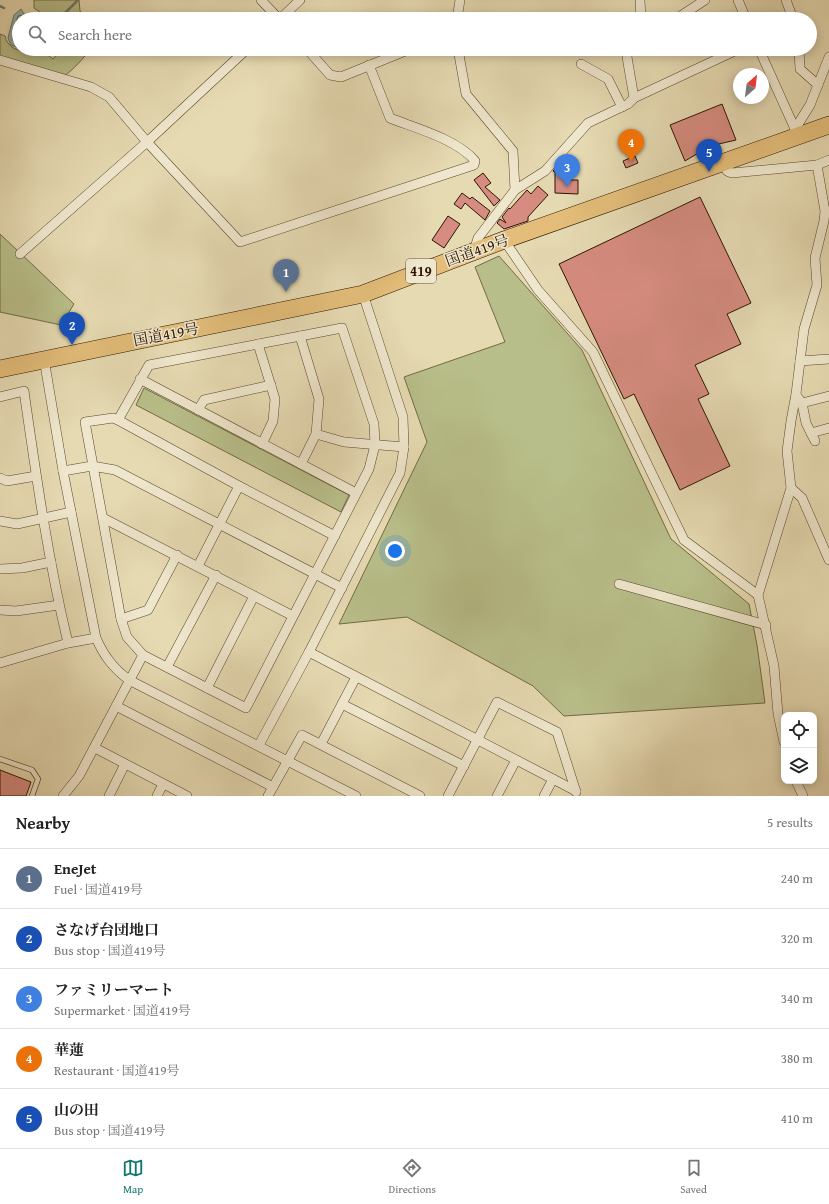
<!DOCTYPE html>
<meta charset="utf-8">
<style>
body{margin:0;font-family:"Gentium Book Plus","Noto Serif JP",serif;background:#f2f2f2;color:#222}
.controls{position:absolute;right:12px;bottom:12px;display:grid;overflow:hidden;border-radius:8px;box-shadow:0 2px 10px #0003}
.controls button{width:36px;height:36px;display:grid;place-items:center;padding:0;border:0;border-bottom:1px solid #e0e0e0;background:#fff;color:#222;font:20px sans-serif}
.compass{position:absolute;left:733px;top:68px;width:36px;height:36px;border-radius:50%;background:#fff;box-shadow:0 2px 10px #0003;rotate:28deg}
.you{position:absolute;left:395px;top:551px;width:14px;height:14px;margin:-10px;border:3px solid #fff;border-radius:50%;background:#1a73e8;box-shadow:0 0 0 6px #1a73e833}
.badge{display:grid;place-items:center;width:26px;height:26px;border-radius:50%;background:#0f766e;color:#fff;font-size:13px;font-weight:700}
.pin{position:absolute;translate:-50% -33px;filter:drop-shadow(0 1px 2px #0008)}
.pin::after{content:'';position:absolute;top:21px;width:14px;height:12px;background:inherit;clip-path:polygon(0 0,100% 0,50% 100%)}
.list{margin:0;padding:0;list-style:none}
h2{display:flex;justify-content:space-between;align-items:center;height:52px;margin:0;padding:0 16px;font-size:17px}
h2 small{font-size:13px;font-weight:400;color:#767676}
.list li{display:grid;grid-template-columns:26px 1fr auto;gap:12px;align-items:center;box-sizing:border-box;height:60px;padding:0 16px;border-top:1px solid #e0e0e0}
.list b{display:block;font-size:15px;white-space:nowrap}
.list p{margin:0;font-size:13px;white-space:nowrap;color:#767676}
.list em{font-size:13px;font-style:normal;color:#767676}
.icon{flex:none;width:22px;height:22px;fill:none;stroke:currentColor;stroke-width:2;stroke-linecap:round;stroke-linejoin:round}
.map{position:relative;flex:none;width:829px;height:796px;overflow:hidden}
.search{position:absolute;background:#fff;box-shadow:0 2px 10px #0003;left:12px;right:12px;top:12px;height:44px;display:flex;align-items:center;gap:10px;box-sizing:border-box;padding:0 14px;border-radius:22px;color:#767676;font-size:15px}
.sheet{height:352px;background:#fff}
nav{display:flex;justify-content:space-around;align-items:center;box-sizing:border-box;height:56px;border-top:1px solid #e0e0e0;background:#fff;font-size:11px;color:#767676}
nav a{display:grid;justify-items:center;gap:2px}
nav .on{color:#0f766e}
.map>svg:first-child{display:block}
</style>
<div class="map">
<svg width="829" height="796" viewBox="0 0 829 796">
<rect width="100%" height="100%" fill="#e6dab2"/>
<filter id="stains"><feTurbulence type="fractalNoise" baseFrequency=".005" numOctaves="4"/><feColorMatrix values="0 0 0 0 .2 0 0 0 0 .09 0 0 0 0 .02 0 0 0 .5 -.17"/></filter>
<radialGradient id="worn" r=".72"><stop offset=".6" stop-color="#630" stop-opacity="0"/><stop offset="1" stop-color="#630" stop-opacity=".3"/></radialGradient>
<g fill="#b8be89" stroke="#726a44">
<path d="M34,0H79L80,11L89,19H38L41,13L34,8Z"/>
<path d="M0,34L5,36C10,55 27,49 42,53C46,53 50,57 53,59L62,49H75L81,54L84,49H90C85,57 72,71 64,76L0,58Z"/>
<path d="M0,234L74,304L61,325L0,312Z"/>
<path d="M499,256L582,350L671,539L749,604L757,645L765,703L564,716L533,686L407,617L339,624L427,442L404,377L505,342L475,267Z"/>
<path d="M144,388L349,495L341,512L136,405Z"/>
</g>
<path fill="#98b9b4" stroke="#6d776c" d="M21,9L27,19H19V48L11,45L8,38L14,15Z"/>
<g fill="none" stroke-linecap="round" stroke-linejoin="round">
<path stroke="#62675a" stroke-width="1" d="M19,44L14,42L12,38L18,16L21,15L23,19"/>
<g stroke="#6d776c" stroke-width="2.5">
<path d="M0,6L4,8"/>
<path d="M59,19L78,0"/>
</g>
</g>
<g fill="#d68c80" stroke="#2c1500">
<path d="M722,104L736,140L710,146L685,161L670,125Z"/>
<path d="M635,156L638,163L626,168L623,161Z"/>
<path d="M561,163L571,169L565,180H578V194L555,193V172L553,171Z"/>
<path d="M483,173L491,183L485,187L500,200L494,206L474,180Z"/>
<path d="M538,186L548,195L528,217V221L504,229L497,223L500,219L506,223L502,217L509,208L510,209L527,190L531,194Z"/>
<path d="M462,193L470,199L472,197L490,211L485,220L465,203L461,209L454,204Z"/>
<path d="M700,197L751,303L727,314L741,344L695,365L709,394L698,399L730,466L680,490L634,394L624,399L559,264Z"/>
<path d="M448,216L460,224L444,248L432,240Z"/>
<path d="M0,770L31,782L26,796H0Z"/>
</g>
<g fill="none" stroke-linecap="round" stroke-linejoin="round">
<defs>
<path id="lane" d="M0,759L32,770L38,779L32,796"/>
<g id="street">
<path d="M261,0L279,19"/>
<path d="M640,0L641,19"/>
<path d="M738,0L746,19"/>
<path d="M786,0L793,19"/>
<path d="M280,19L300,0"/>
<path d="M457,19L460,0"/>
<path d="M676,19L705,0"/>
<path d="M307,49L330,75L341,77L410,49"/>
<path d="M458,49L466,94L513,151L515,190"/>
<path d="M759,49L795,129"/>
<path d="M799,49L800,69L818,85"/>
<path d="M0,60L91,87L109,97L147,142L240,242L474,165L475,161C457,139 415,128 390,118L369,65"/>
<path d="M581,64L608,79L622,107"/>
<path d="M634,98L739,49"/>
<path d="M795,134V129L810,105L829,57"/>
<path d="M724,163L727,171L732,173L817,165L829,160"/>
<path d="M504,240L538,290L593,352L684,540L758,595"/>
<path d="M474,251L478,238L515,190L545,171L588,123L628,104L634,98L627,57L628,51L631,49"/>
<path d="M20,254L147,142L247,49"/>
<path d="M300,336L319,399L316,434L301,464"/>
<path d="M258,344L275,399L273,421L262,444"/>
<path d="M44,359L63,471L96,638C104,656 113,668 129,680L356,796"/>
<path d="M800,361L829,359"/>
<path d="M140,379L356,493"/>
<path d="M796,395L802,403L806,423L815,441"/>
<path d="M0,397L24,391C36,475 48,560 68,643"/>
<path d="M802,403L829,396"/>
<path d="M198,410L204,400L271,385"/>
<path d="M118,420L149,365L342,328L374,424L375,445L369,469L246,708L143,655L127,637L121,619L85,422L113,418L118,420L239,486L335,536"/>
<path d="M811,433L829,428"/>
<path d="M316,434L344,442L404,447"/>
<path d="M63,471L92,466L115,470L342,588"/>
<path d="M0,478L7,481L36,476"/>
<path d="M791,488L802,498L829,560"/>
<path d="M103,518L293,616"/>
<path d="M0,521L17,524L71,512"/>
<path d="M198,566L239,486"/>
<path d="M0,569L22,568L51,562"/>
<path d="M619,584L766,625"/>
<path d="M0,610L16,611L59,605"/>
<path d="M121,619L148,610L177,555"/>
<path d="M309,652L576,791"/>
<path d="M0,663L68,643L96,638"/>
<path d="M167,667L216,575"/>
<path d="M207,688L254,596"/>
<path d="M342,704L464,766"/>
<path d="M116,706L273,787"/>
<path d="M784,742L778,714L774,666L758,595L791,488L787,451L791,421L796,394L804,329L817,285L815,258L824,221L825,211L817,165"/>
<path d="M321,744L356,677"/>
<path d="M259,745L309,652L400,473L404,447L403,417L363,294"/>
<path d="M95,748L187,796"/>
<path d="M796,781L803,796"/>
<path d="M63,796L79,776L143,655"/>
<path d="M109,796L125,764"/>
<path d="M157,796L163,784"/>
<path d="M268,796L302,735L420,796"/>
<path d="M448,796L497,702L557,732L576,792"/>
<path d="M497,796L516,760"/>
<path d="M544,796L553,779"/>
</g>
<path id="highway" d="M0,369L363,294L504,240L829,125"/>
</defs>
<use href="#lane" stroke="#5a462c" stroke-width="6"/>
<use href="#street" stroke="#5a462c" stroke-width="10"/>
<use href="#highway" stroke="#2c1500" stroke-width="18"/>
<use href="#lane" stroke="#efe7cd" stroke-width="4.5"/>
<use href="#street" stroke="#efe7cd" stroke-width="9"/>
<use href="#highway" stroke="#e3bd79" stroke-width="17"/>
</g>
<g text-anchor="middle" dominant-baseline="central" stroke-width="3" stroke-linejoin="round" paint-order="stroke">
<rect fill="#efe7cd" stroke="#66543e" stroke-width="1" x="406" y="259" width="30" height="24" rx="3"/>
<g font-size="14" font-weight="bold" fill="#2c1500">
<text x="421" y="271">419</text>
</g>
<g font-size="15" fill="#2c1500" stroke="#efe7cd">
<text transform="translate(477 250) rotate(-20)">国道419号</text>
<text transform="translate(166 334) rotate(-11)">国道419号</text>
</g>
</g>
<rect width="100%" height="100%" filter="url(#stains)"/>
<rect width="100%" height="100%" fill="url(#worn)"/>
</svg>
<div class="controls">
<button><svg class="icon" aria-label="locate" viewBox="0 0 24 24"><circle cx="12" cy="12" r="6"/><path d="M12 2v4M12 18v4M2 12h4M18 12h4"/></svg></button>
<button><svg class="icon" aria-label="layers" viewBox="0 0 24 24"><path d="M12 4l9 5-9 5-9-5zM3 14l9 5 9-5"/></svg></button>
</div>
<svg class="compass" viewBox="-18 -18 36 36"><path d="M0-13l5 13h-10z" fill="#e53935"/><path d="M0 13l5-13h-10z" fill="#767676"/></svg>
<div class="you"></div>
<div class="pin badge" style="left:286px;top:292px;background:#5c6f8a">1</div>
<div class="pin badge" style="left:72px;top:345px;background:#1a4fb4">2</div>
<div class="pin badge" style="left:567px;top:187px;background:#3f7fe0">3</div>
<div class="pin badge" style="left:631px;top:162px;background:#e8710a">4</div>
<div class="pin badge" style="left:709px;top:172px;background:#1a4fb4">5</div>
<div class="search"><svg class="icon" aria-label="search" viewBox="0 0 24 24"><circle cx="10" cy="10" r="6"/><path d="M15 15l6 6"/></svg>Search here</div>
</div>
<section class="sheet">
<h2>Nearby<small>5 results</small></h2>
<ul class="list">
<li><span class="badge" style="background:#5c6f8a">1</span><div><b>EneJet</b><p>Fuel · 国道419号</p></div><em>240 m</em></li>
<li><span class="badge" style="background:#1a4fb4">2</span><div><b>さなげ台団地口</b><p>Bus stop · 国道419号</p></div><em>320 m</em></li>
<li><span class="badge" style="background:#3f7fe0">3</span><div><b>ファミリーマート</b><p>Supermarket · 国道419号</p></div><em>340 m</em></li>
<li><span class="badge" style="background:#e8710a">4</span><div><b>華蓮</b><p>Restaurant · 国道419号</p></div><em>380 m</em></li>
<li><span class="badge" style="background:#1a4fb4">5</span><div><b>山の田</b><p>Bus stop · 国道419号</p></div><em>410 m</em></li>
</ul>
</section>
<nav>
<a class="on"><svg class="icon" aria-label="map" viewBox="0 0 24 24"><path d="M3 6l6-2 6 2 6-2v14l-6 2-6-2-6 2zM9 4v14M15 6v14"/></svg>Map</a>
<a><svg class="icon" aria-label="directions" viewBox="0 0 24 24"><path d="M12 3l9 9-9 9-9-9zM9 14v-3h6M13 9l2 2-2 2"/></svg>Directions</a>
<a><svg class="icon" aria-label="saved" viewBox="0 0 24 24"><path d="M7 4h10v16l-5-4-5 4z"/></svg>Saved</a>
</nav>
